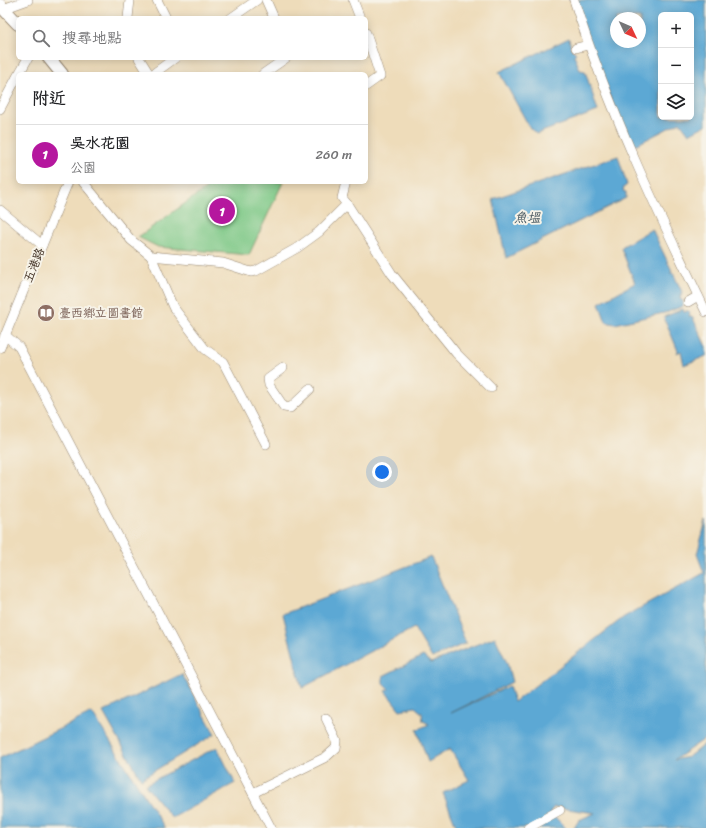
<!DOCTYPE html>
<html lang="zh-TW">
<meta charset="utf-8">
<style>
body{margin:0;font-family:Sriracha,"LXGW WenKai TC",sans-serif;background:#f2f2f2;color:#202124}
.controls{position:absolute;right:12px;top:12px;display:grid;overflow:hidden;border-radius:6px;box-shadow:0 2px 10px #0003}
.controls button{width:36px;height:36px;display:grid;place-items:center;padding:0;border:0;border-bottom:1px solid #e0e0e0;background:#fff;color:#202124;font:20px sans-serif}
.compass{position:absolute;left:610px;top:12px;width:36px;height:36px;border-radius:50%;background:#fff;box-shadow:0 2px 10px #0003;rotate:134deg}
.you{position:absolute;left:382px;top:472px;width:14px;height:14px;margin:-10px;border:3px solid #fff;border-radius:50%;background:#1a73e8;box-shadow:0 0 0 6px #1a73e833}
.badge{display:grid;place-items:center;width:26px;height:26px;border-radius:50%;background:#b5179e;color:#fff;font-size:13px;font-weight:700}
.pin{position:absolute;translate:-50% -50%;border:2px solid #fff;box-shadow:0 1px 4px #0006}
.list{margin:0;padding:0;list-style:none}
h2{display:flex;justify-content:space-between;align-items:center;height:52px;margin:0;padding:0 16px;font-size:17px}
h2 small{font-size:13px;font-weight:400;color:#757577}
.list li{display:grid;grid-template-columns:26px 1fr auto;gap:12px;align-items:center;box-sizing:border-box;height:60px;padding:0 16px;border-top:1px solid #e0e0e0}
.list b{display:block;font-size:15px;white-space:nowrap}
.list p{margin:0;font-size:13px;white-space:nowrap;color:#757577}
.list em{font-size:13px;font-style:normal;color:#757577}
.icon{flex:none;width:22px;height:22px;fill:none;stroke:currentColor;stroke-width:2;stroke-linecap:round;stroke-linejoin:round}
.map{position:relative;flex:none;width:706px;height:828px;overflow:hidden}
.search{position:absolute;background:#fff;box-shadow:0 2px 10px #0003;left:16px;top:16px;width:352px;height:44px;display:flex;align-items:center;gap:10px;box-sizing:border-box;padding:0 14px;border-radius:6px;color:#757577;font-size:15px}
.panel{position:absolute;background:#fff;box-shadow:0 2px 10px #0003;left:16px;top:72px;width:352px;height:112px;border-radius:6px}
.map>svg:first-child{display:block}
</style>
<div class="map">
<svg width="706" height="828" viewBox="0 0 706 828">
<rect width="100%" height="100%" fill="#f7f3e8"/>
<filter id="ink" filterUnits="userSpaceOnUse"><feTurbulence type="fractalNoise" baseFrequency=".025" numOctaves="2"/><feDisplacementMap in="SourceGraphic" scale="8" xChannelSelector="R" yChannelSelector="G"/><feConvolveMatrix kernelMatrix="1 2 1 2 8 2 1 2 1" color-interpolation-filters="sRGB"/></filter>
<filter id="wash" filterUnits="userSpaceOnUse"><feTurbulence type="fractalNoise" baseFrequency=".012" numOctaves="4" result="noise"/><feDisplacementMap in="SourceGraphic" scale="16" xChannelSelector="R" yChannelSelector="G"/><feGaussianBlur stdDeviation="0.9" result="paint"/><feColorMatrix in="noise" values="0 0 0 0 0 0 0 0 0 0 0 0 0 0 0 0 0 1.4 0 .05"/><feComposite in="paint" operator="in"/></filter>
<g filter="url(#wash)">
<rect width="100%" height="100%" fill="#eedcba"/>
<path fill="#7dc886" stroke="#5c7952" d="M215,182H226L233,185L235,182H283L249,255L158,247L138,237Z"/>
<g fill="#5ba8d4" stroke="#4b6979" fill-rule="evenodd">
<path d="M572,0H706V125L689,134L680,122L630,148ZM661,15H691V117H661ZM616,18H640V42H616Z"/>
<path d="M569,38L571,48L576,53L574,55L580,70L585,71L598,111L536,134L530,128L499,72Z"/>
<path d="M618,156L627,185L624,187L623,191L626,192V198L506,258L493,199Z"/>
<path d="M652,229L672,271L670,273H673L682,292L680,299L683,301V306L668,312L615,324L606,322L599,303L635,283L621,248L623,246Z"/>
<path d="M683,309L684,312H686L687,310L690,313L689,316L693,318L706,347V356L684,365L681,351L677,353L678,351L664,317Z"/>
<path d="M706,521V738L674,760L688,757L706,743V828H574L579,820L595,813L554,807L550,812L566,828H457L443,793L469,780L450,749L428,762L417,730L429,724L423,721L422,713L415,707L400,710L385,691L389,689L383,683V676L423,656L431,663L495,637L507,663L512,682L451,713L509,686L514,702L624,617L704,573L697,554Z"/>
<path d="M431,557L466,643L432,658L414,628L302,688L283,614Z"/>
<path d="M182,674L215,734L141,779L103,712Z"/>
<path d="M92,713L165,828H0V758Z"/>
<path d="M217,747L235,783L172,818L145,785Z"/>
</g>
</g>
<g filter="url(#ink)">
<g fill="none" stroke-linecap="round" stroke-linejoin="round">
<defs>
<g id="minor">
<path d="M157,0L166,18"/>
<path d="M266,0L274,18"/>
<path d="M353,0L360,18"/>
<path d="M574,0C608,108 657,211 706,312"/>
<path d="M3,9L28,0"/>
<path d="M128,18L130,0"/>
<path d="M231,18L257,0"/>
<path d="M366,33L380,76L366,86"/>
<path d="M576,48L588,45"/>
<path d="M139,58L149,74"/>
<path d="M19,74L28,58"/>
<path d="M153,74L175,58"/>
<path d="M263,74L286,58"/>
<path d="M0,109L18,75"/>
<path d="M83,182L131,240L151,256L223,263L251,272L256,271L297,248L319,232L347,204L342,198L346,182"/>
<path d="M347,204L392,274L456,353L491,388"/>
<path d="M0,210L42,245"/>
<path d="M151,256L173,307L205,349L223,362L266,444"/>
<path d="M688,302L698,296"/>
<path d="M5,335L19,347L271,828"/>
<path d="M0,348L68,182"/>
<path d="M283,368L268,379L269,385L284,407L290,408L310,389"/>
<path d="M253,793L326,757L336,748L337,741L326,718"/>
<path d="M528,828L560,810"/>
</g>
<g id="major">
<path d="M0,5L18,24"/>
<path d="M49,58L62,74"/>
</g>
</defs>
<use href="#minor" stroke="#94836c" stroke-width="10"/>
<use href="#major" stroke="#94836c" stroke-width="14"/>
<use href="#minor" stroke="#fff" stroke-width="9"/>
<use href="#major" stroke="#fff" stroke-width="12"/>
</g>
</g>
<defs>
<symbol id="library-disc" viewBox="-11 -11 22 22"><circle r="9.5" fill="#8d6e63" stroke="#f7f3e8"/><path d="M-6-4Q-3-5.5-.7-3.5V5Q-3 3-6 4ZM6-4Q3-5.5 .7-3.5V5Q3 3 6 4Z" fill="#fff"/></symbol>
</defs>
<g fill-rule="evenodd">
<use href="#library-disc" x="36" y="303" width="20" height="20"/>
</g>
<g text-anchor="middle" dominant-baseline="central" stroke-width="4" stroke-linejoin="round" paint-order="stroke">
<g font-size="12" fill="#3b2a1e" stroke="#f7f3e8">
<text transform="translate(34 265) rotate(-68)">五港路</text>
</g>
<g font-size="12" fill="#785e54" stroke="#f7f3e8" text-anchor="start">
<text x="59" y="313">臺西鄉立圖書館</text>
</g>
<g font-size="13" font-style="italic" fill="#46565e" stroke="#f7f3e8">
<text x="527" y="217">魚塭</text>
</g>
</g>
</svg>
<div class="controls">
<button>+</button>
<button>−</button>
<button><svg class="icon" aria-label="layers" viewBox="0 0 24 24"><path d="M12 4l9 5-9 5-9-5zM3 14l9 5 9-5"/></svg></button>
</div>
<svg class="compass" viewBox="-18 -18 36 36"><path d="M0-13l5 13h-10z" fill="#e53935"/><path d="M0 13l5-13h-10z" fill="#757577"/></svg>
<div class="you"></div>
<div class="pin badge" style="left:222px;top:211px">1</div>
<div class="search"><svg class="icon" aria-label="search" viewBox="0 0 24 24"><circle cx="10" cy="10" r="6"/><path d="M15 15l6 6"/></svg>搜尋地點</div>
<section class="panel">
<h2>附近<small></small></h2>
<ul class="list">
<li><span class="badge">1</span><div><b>吳水花園</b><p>公園</p></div><em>260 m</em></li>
</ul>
</section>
</div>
